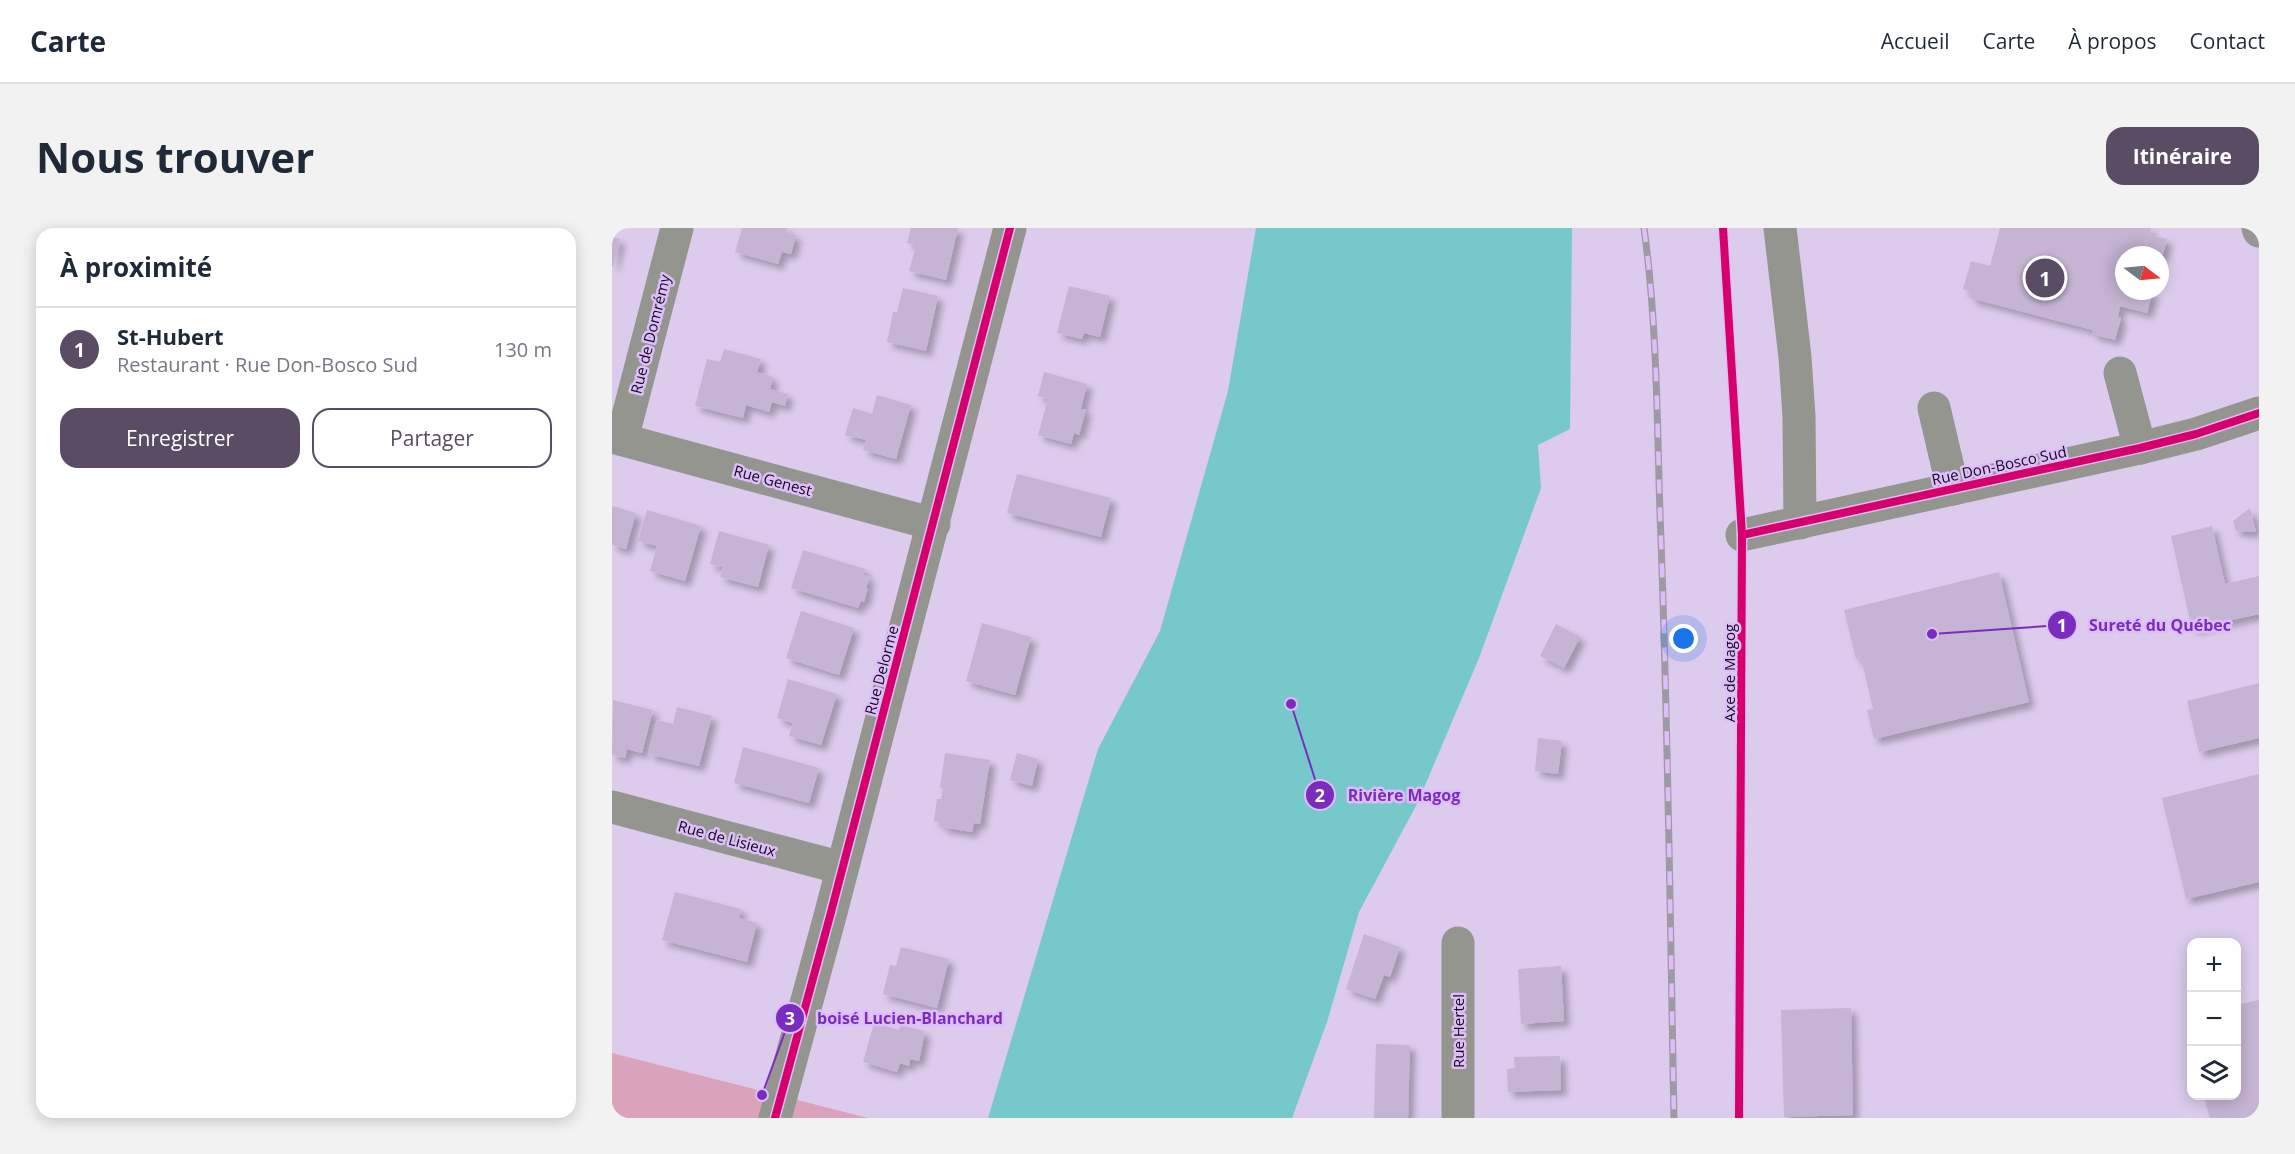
<!DOCTYPE html>
<html lang="fr">
<meta charset="utf-8">
<style>
body{margin:0;font-family:"Open Sans",sans-serif;background:#f2f2f3;color:#1f2937}
.controls{position:absolute;right:18px;bottom:18px;display:grid;overflow:hidden;border-radius:12px;box-shadow:0 3px 15px #0003}
.controls button{width:54px;height:54px;display:grid;place-items:center;padding:0;border:0;border-bottom:2px solid #e0e1e3;background:#fff;color:#1f2937;font:30px sans-serif}
.compass{position:absolute;left:1503px;top:18px;width:54px;height:54px;border-radius:50%;background:#fff;box-shadow:0 3px 15px #0003;rotate:106deg}
.you{position:absolute;left:1072px;top:411px;width:21px;height:21px;margin:-15px;border:4px solid #fff;border-radius:50%;background:#1a73e8;box-shadow:0 0 0 9px #1a73e833}
.badge{display:grid;place-items:center;width:39px;height:39px;border-radius:50%;background:#594c64;color:#fff;font-size:20px;font-weight:700}
.pin{position:absolute;translate:-50% -50%;border:3px solid #fff;box-shadow:0 2px 6px #0006}
.list{margin:0;padding:0;list-style:none}
h2{display:flex;justify-content:space-between;align-items:center;height:78px;margin:0;padding:0 24px;font-size:26px}
h2 small{font-size:20px;font-weight:400;color:#747a83}
.list li{display:grid;grid-template-columns:39px 1fr auto;gap:18px;align-items:center;box-sizing:border-box;height:84px;padding:0 24px;border-top:2px solid #e0e1e3}
.list b{display:block;font-size:22px;white-space:nowrap}
.list p{margin:0;font-size:20px;white-space:nowrap;color:#747a83}
.list em{font-size:20px;font-style:normal;color:#747a83}
.actions{display:flex;gap:12px;padding:18px 24px}
.actions a{flex:1;padding:14px 0;border:2px solid #594c64;border-radius:18px;text-align:center;font-size:21px;color:#594c64}
.actions .main{background:#594c64;color:#fff}
.icon{flex:none;width:33px;height:33px;fill:none;stroke:currentColor;stroke-width:2;stroke-linecap:round;stroke-linejoin:round}
.map{position:relative;flex:none;width:1647px;height:890px;overflow:hidden;border-radius:18px}
header{display:flex;align-items:center;gap:36px;box-sizing:border-box;height:84px;padding:0 30px;background:#fff;border-bottom:2px solid #e0e1e3}
header strong{font-size:28px}
nav{display:flex;gap:33px;margin-inline-start:auto;font-size:21px}
.intro{display:flex;align-items:center;justify-content:space-between;box-sizing:border-box;height:144px;padding:0 36px}
h1{margin:0;font-size:42px}
.button{padding:15px 27px;border-radius:18px;background:#594c64;color:#fff;font-size:21px;font-weight:700}
main{display:flex;gap:36px;padding:0 36px}
aside{flex:1;background:#fff;border-radius:18px;box-shadow:0 3px 15px #0003}
.map>svg:first-child{display:block}
</style>
<header>
<strong>Carte</strong>
<nav><a>Accueil</a><a>Carte</a><a>À propos</a><a>Contact</a></nav>
</header>
<div class="intro"><h1>Nous trouver</h1><a class="button">Itinéraire</a></div>
<main>
<aside>
<h2>À proximité<small></small></h2>
<ul class="list">
<li><span class="badge">1</span><div><b>St-Hubert</b><p>Restaurant · Rue Don-Bosco Sud</p></div><em>130 m</em></li>
</ul>
<div class="actions"><a class="main">Enregistrer</a><a>Partager</a></div>
</aside>
<div class="map">
<svg width="1647" height="890" viewBox="0 0 1647 890">
<defs>
<filter id="shadow"><feDropShadow dx="5.5" dy="5.5" stdDeviation="3" flood-color="#0004"/></filter>
</defs>
<rect width="100%" height="100%" fill="#dccbec"/>
<path fill="#daa3bb" d="M0,825L256,890H0Z"/>
<path fill="#76c8cb" d="M644,0H960L958,201L926,217L929,260L867,430L806,574L747,684L715,794L680,890H376L486,521L548,403L616,163Z"/>
<g fill="#c5b4d3" filter="url(#shadow)">
<path d="M130,0H176L174,5L184,7L179,26L170,24L166,36L123,24Z"/>
<path d="M299,0H346L334,52L297,43L304,17L295,15Z"/>
<path d="M1388,0H1539L1538,7L1555,11L1549,34L1548,27H1512V63H1541L1535,85L1508,78L1506,89L1509,90L1503,112L1480,106L1481,102L1358,70L1360,64L1351,61L1359,33L1378,38Z"/>
<path d="M0,9L8,11L1,39L0,38Z"/>
<path d="M457,58L498,68L488,109L472,105L470,111L445,105Z"/>
<path d="M291,60L326,68L314,123L275,114L281,84H285Z"/>
<path d="M112,121L149,131L145,144L161,149L158,161L176,166L173,178L160,174L157,184L134,177L131,190L83,178L95,131L108,134Z"/>
<path d="M432,144L475,156L469,181L474,182L467,207L462,205L459,216L426,207L436,171L426,168Z"/>
<path d="M265,167L299,177L284,231L251,222L254,212L233,207L241,180L260,186Z"/>
<path d="M405,246L499,270L489,309L395,285Z"/>
<path d="M0,278L24,285L14,321L0,317Z"/>
<path d="M1638,280L1644,304L1624,303L1621,293Z"/>
<path d="M35,282L89,298L73,353L38,343L45,318L26,313Z"/>
<path d="M1600,298L1613,356L1647,348V386L1580,401L1559,308Z"/>
<path d="M107,303L157,317L146,359L108,349L111,339L98,336Z"/>
<path d="M191,322L253,341L251,347L258,349L254,360H256L252,374L249,373L246,380L179,360Z"/>
<path d="M1387,344L1417,474L1262,511L1255,482L1261,481L1249,430L1244,431L1232,382Z"/>
<path d="M189,383L242,400L227,447L174,430Z"/>
<path d="M370,395L419,409L403,467L354,453Z"/>
<path d="M944,396L968,409L952,440L928,428Z"/>
<path d="M176,451L225,466L209,517L177,508L181,495L165,490Z"/>
<path d="M1647,455V510L1587,524L1575,473Z"/>
<path d="M1,472L41,482L30,525L15,521L13,530L0,527Z"/>
<path d="M65,479L100,488L87,538L36,526L45,492L61,496Z"/>
<path d="M926,510L950,513L946,546L923,543Z"/>
<path d="M131,519L207,540L197,575L122,555Z"/>
<path d="M333,525L378,532L368,596L362,595L360,604L329,599L330,594L322,593L325,571H329L331,561L328,560Z"/>
<path d="M405,525L426,531L420,558L398,552Z"/>
<path d="M1647,546V654L1574,671L1550,570Z"/>
<path d="M63,664L129,681L127,690L145,695L135,734L50,712Z"/>
<path d="M752,706L788,719L778,749L772,747L763,771L734,761Z"/>
<path d="M289,719L337,731L325,780L271,766L278,737L284,738Z"/>
<path d="M949,738L952,793L909,796L906,741Z"/>
<path d="M1647,772V890H1598L1592,868H1624V777Z"/>
<path d="M1239,780L1241,887L1172,889L1169,782Z"/>
<path d="M262,795L287,802L288,797L313,803L307,833L298,831L297,838L288,835L285,844L251,834Z"/>
<path d="M764,816L798,817L796,890H762Z"/>
<path d="M948,828L949,862L896,864L895,841L903,840L902,829Z"/>
</g>
<g fill="none" stroke-linecap="round" stroke-linejoin="round">
<g stroke="#93958e" stroke-width="33">
<path d="M1168,0L1183,129L1187,188L1188,295"/>
<path d="M1508,145L1528,220"/>
<path d="M1322,180L1341,261"/>
<path d="M0,209L322,296"/>
<path d="M10,211L65,0"/>
<path d="M1130,307L1528,220L1584,206L1647,185"/>
<path d="M0,579L230,640"/>
<path d="M163,890L218,688L398,0"/>
<path d="M846,890V715"/>
</g>
<path stroke="#979596" stroke-width="33" d="M1646,0L1647,3"/>
<defs>
<path id="rail" d="M1032,0C1045,94 1045,191 1048,286C1056,487 1058,689 1062,890"/>
</defs>
<use href="#rail" stroke="#9f99a3" stroke-width="7"/>
<use href="#rail" stroke="#ddbef9" stroke-width="4.5" stroke-dasharray="14" stroke-linecap="butt"/>
<defs>
<g id="cycleway">
<path d="M1111,0L1130,307L1127,890"/>
<path d="M1130,307L1528,220L1584,206L1647,185"/>
<path d="M163,890L218,688L398,0"/>
</g>
</defs>
<use href="#cycleway" stroke="#ddbef9" stroke-width="11"/>
<use href="#cycleway" stroke="#d6006c" stroke-width="8"/>
</g>
<g text-anchor="middle" dominant-baseline="central" stroke-width="5" stroke-linejoin="round" paint-order="stroke">
<g font-size="15" fill="#12071b" stroke="#ddbef9">
<text transform="translate(38 106) rotate(-76)">Rue de Domrémy</text>
<text transform="translate(1387 237) rotate(-12)">Rue Don-Bosco Sud</text>
<text transform="translate(161 252) rotate(15)">Rue Genest</text>
<text transform="translate(269 442) rotate(-75)">Rue Delorme</text>
<text transform="translate(1117 445) rotate(-90)">Axe de Magog</text>
<text transform="translate(115 610) rotate(15)">Rue de Lisieux</text>
<text transform="translate(846 803) rotate(-90)">Rue Hertel</text>
</g>
</g>
<path fill="none" stroke="#7b2cbf" stroke-width="2" d="M1320 406L1450 397M679 476L708 567M150 867L178 790"/>
<g fill="#7b2cbf" stroke="#ddbef9" stroke-width="2">
<circle cx="1320" cy="406" r="6"/>
<circle cx="679" cy="476" r="6"/>
<circle cx="150" cy="867" r="6"/>
<circle cx="1450" cy="397" r="15"/>
<circle cx="708" cy="567" r="15"/>
<circle cx="178" cy="790" r="15"/>
</g>
<g font-size="18" text-anchor="middle" font-weight="bold" fill="#fff">
<text x="1450" y="404">1</text>
<text x="708" y="574">2</text>
<text x="178" y="797">3</text>
</g>
<g font-size="16" text-anchor="middle" font-weight="bold" fill="#7b2cbf" stroke="#ddbef9" stroke-width="5" stroke-linejoin="round" paint-order="stroke">
<text x="1548" y="403">Sureté du Québec</text>
<text x="792" y="573">Rivière Magog</text>
<text x="298" y="796">boisé Lucien-Blanchard</text>
</g>
</svg>
<div class="controls">
<button>+</button>
<button>−</button>
<button><svg class="icon" aria-label="layers" viewBox="0 0 24 24"><path d="M12 4l9 5-9 5-9-5zM3 14l9 5 9-5"/></svg></button>
</div>
<svg class="compass" viewBox="-18 -18 36 36"><path d="M0-13l5 13h-10z" fill="#e53935"/><path d="M0 13l5-13h-10z" fill="#747a83"/></svg>
<div class="you"></div>
<div class="pin badge" style="left:1433px;top:50px">1</div>
</div>
</main>
